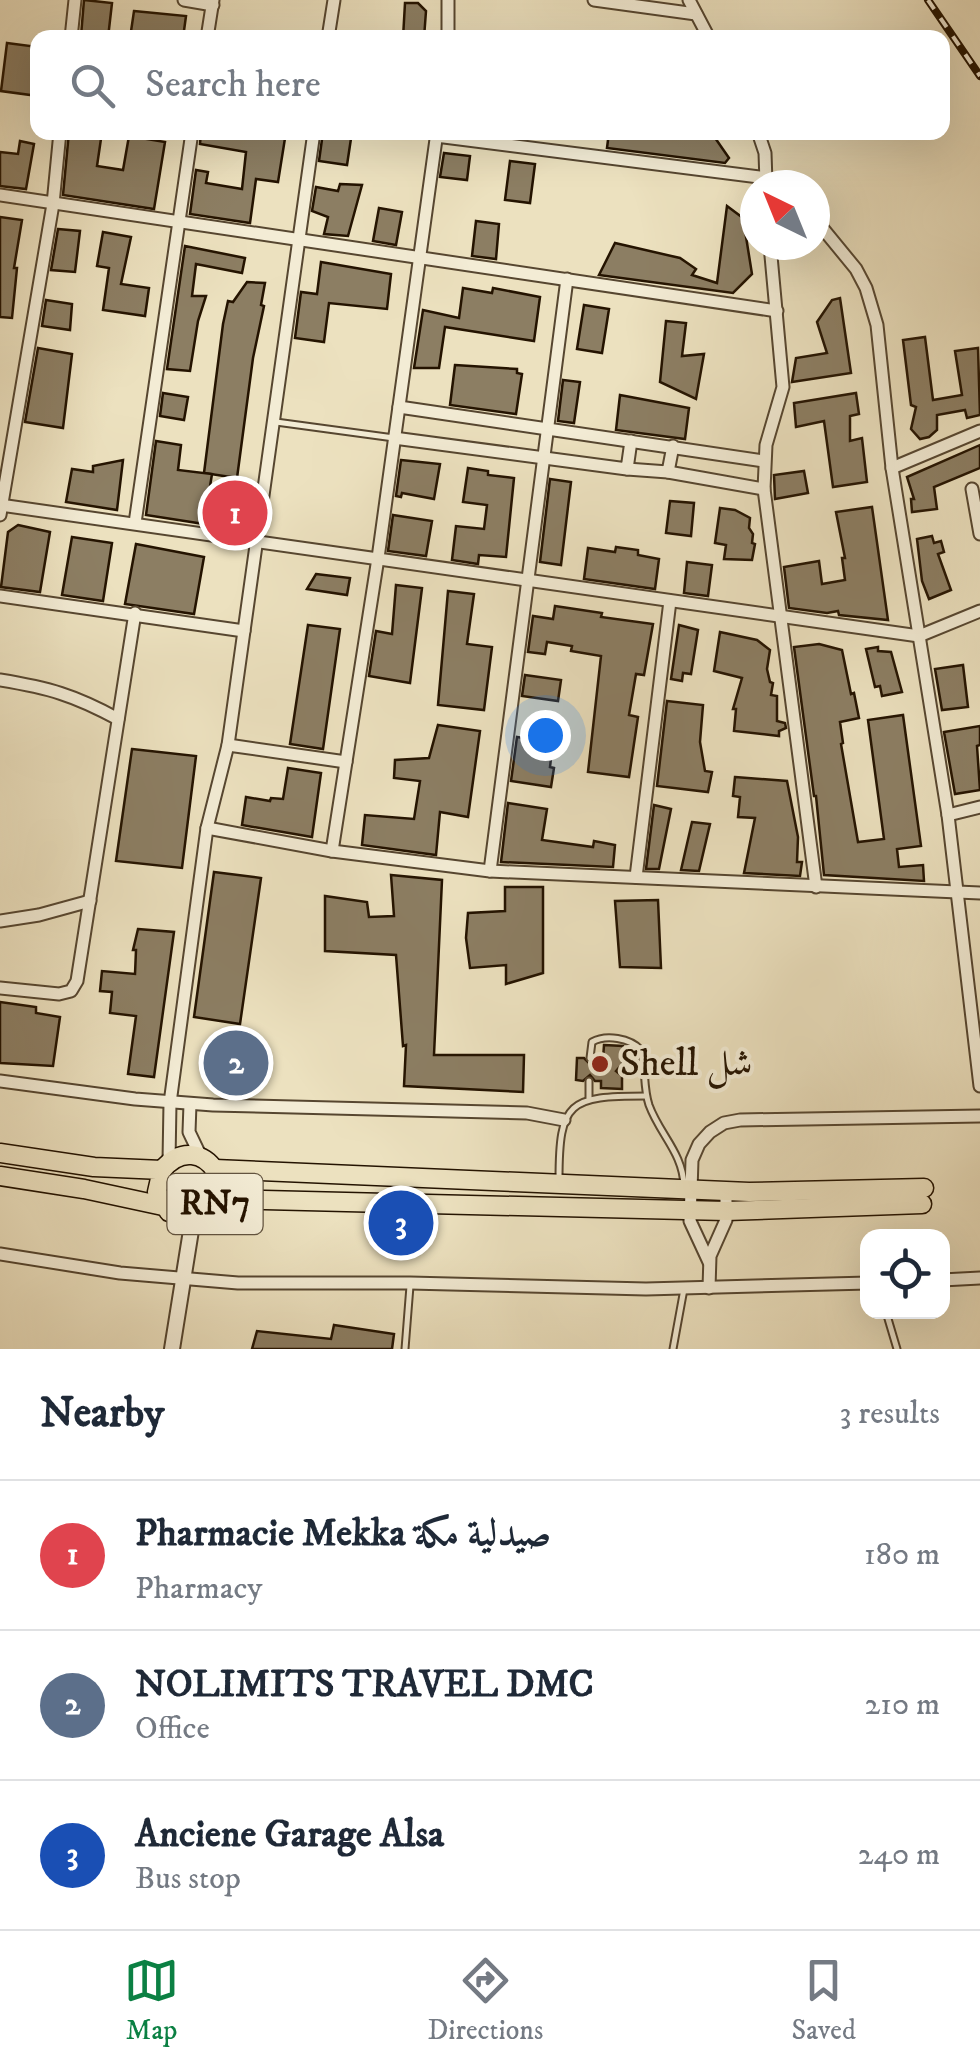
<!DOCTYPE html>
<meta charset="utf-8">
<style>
body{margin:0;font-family:"IM FELL DW Pica",Amiri,serif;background:#f2f2f3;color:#1f2937}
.controls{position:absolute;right:30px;bottom:30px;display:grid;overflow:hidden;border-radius:20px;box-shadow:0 10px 40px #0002}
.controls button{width:90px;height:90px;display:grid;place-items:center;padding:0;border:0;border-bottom:2px solid #e0e1e3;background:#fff;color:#1f2937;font:50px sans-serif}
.compass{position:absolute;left:740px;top:170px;width:90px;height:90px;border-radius:50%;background:#fff;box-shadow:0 10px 40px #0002;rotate:317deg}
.you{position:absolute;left:545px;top:735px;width:35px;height:35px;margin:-25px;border:8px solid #fff;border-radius:50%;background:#1a73e8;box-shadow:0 0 0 15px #1a73e833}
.badge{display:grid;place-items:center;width:65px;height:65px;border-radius:50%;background:#0b8043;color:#fff;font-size:32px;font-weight:700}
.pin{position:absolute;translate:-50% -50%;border:5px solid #fff;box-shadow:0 2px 10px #0006}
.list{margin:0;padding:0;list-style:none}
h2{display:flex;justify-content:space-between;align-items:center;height:130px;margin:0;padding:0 40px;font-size:42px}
h2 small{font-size:32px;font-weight:400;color:#747a83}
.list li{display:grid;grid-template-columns:65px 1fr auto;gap:30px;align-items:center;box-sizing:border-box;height:150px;padding:0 40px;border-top:2px solid #e0e1e3}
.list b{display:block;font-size:38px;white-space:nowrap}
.list p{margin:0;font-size:32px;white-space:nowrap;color:#747a83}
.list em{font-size:32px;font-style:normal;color:#747a83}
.icon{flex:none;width:55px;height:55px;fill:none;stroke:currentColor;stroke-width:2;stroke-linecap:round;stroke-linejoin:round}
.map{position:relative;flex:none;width:980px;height:1349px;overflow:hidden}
.search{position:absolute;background:#fff;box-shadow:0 10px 40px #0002;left:30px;right:30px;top:30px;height:110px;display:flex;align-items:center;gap:25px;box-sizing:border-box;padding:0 35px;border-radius:20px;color:#747a83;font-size:38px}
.sheet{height:580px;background:#fff}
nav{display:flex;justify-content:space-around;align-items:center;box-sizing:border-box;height:140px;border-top:2px solid #e0e1e3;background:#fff;font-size:28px;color:#747a83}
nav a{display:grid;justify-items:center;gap:5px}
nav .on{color:#0b8043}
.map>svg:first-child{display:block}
</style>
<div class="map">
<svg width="980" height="1349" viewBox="0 0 980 1349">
<rect width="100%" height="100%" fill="#ece1bf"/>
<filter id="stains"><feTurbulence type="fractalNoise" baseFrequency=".002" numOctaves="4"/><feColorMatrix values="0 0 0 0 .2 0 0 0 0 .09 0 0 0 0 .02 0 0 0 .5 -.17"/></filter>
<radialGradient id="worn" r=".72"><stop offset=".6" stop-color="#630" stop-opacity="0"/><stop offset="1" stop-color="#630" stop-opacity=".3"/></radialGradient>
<g fill="#8c7e63" stroke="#241300" stroke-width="2.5">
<path d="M84,0L112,3L108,38L81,36Z"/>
<path d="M405,3H418L426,11L424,38H403Z"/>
<path d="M134,11L186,16L183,38H130Z"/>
<path d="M7,43L38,47V96L1,91Z"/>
<path d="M69,132H102L97,166L123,170L129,136L165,142L154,209L63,195Z"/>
<path d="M201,132H286L278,182L256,179L250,223L190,214L196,170L208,172L206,183L242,189L246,152L200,144Z"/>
<path d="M323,132H352L347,165L319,161Z"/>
<path d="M609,132H711L729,158L725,163L607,148Z"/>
<path d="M20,141L34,144L26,189L0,186V152L18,154Z"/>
<path d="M444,153L470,156L467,180L440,177Z"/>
<path d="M510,161L535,164L530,203L505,200Z"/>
<path d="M340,184L362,185L348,236L324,234L328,217L312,211L316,187L338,191Z"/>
<path d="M727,206L743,218L752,274L733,293L599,275L615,243L680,258L696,269L692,275L717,283Z"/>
<path d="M379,208L402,212L396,245L373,241Z"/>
<path d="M0,217L22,220L14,268H17L12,318L0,317Z"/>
<path d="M476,221L499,224L496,259L472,256Z"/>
<path d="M58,229L80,231L75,272L51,270Z"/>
<path d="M103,232L131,237L121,284L149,288L145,316L103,310L109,268L97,266Z"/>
<path d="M185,246L245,258L242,273L196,264L192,296H206L198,321L190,371L167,369Z"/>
<path d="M321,262L391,274L387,309L329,303L324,342L295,338L301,292L317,294Z"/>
<path d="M247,282L265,283L261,305L264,306L253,358L237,478L204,473L223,324L228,301L233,302Z"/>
<path d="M463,288L492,293L493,288L540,297L534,341L445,327L439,368H414L423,310L459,318Z"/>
<path d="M840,298L851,373L792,382L796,358L827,353L817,322L832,300Z"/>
<path d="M46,300L72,304L70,330L42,326Z"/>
<path d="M584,305L609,309L602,353L577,349Z"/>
<path d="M666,321L686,323L682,356L704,354L696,399L660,382Z"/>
<path d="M925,337L933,400L962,395L955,351L978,348L980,415L967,418L965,410L937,415V430L929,437L920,439L911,429L916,407L911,405L903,340Z"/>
<path d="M38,348L72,354L63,428L25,422Z"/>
<path d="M455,365L517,369V373L522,374L516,414L450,405Z"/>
<path d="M563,380L580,382L574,423L558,421Z"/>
<path d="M163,393L188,397L184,420L160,416Z"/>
<path d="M856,393L859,414L850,416V441L862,438L867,482L833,487L824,421L796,427L794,403Z"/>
<path d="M620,395L689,408L685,439L616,430Z"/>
<path d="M156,441L181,445L178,470L212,474L204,524L146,515Z"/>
<path d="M980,445V468L934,487L937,509L912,512L911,499H914L907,477Z"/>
<path d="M123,460L117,510L66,502L72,469L93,472V466Z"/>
<path d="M401,460L440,464L434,499L402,493L401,497L396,496Z"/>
<path d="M468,468L488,471V475L514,478L506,557L479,555L478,564L452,560L456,526L484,529L487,505L463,502Z"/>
<path d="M804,471L808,493L775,499L774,475Z"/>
<path d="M550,479L571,482L561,565L540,562Z"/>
<path d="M670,501L694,503L691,536L666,533Z"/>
<path d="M872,507L888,620L839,615L838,611L827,613L789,608L784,567L819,561L822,584L845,580L842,558H845L836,512Z"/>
<path d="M720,508L735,510L750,518L749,528L753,534L752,543L755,544L752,560L724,559L726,545L715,543Z"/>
<path d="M393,515L432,521L426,556L388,551Z"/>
<path d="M18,525L50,532L40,592L1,587L8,532Z"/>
<path d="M932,536L934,543L941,541L944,552L938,554L951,590L929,599L922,581L917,539Z"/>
<path d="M72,537L112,543L103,601L62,595Z"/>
<path d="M136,544L204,557L194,614L125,604Z"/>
<path d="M616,547L638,550V555L659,559L655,589L584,579L588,548L615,552Z"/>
<path d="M687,562L712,565L708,596L684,593Z"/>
<path d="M316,574L350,578L347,595L307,589Z"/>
<path d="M396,585L422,588L410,683L369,676L376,631L392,634Z"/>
<path d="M448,591L474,594L467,644L492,647L484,710L438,705Z"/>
<path d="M555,606L602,613L601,617L653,624L644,675L636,674L629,715L638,717L629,777L588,772L601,656L571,651L572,646L547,642L545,654L528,652L533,616L553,619Z"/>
<path d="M308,625L340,629L323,749L290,744Z"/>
<path d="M679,625L698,630L691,674L683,673L682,681L671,679Z"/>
<path d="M720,632L757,640L770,650L767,669L770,682L773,683L771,695L777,696V721L785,723L786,728L779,731V736L734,731L736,709H733L742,678L714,671Z"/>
<path d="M819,644L842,650L851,694L854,693L859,718L840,722L843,743L841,744L858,842L884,839L868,720L903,715L921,846L897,849L899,867L923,865L924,881L824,875L816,796H814L794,647Z"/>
<path d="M878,647V651L891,652L902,692L882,696L880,686L875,687L866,649Z"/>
<path d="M963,665L968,707L942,710L935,669Z"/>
<path d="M525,675L561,680L558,701L522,696Z"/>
<path d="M667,701L703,705L700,742L705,771L712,772L708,792L657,786Z"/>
<path d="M438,725L480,731L468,817L440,812L436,855L362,845L365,815L414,819L420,781L394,778L395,760L429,758Z"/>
<path d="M980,726V745L977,746L980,790L955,794L944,732Z"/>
<path d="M517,737L553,742L550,767L554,768L551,787L511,781Z"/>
<path d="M132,749L196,756L182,868L116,861Z"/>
<path d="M288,768L321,773L312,837L242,825L246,797L270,801L271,798L283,799Z"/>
<path d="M735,777L787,781L798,837L797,862H802L800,876L744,873L755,818L738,817L740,797L733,796Z"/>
<path d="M508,803L547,809L542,840L593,847L594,841L615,845L613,867L501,862Z"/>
<path d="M654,805L671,809L659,869H646Z"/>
<path d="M692,822L710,824L699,871L681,870Z"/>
<path d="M214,872L261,878L240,1024L194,1017Z"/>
<path d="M391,875L442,880L434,1055H524L523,1092L404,1086L406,1045L403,1046L396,955L325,951V896L367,902L369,917L394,916Z"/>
<path d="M505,887H543V973L506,984V965L470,968L466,938L468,913L505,911Z"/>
<path d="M658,900L661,968L620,967L615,901Z"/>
<path d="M138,929L174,932L154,1077L128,1074L136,1016L110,1013L112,992L100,991L102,971L135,974L136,950H133Z"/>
<path d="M0,1002L36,1007V1013L60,1017L53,1066L0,1063Z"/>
<path d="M604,1045L623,1046L622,1064L616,1071L622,1076V1089L601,1088V1081H595L590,1075L583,1081L576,1080L577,1058H584L590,1064L596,1058L603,1059Z"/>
<path d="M334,1325L394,1334L392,1349H252L257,1331L331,1339Z"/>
</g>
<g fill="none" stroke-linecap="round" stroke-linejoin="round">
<defs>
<g id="service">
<path d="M276,422L394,438"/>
<path d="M590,1058L592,1042C606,1034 630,1038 641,1050C646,1068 643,1087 649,1105C660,1135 683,1153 684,1186"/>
<path d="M622,1070L643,1071"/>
<path d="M589,1098V1081"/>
<path d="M559,1180C559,1101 569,1096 646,1096"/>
<path d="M886,1312L897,1349"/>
<path d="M405,1349L410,1286"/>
<path d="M673,1349L684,1289"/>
</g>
<g id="minor">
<path d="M184,0L213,5"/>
<path d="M594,0L696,14"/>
<path d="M689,0L709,38"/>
<path d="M71,38L75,0"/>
<path d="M207,38L213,0"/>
<path d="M328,38L334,0"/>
<path d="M448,38V0"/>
<path d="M758,132L765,153L766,182"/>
<path d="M436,136L767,178L778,185"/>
<path d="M0,195L777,311"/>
<path d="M815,219L856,269L866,288L877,325L892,468L948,815L980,1086"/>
<path d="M770,245L783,387L766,445L764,489L816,887"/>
<path d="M399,407L764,461"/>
<path d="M394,438L627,469L631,441"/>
<path d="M892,468L980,431"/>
<path d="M627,469L668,472L673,446"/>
<path d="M668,472L764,489"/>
<path d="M972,489L980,534"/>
<path d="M0,505L919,636L980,611"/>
<path d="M0,515L53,204L60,132"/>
<path d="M135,523L192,132"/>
<path d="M0,596L244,631"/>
<path d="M0,680C49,688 74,695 118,719"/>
<path d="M228,745L346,762"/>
<path d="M948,815L980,807"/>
<path d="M207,828L332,851L490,871L980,893"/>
<path d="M332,851L378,558L437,132"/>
<path d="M490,871L567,279"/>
<path d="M636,877L670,601"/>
<path d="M0,921L39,915L90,901"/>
<path d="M0,988L59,994L71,991L77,981L135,613"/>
<path d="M0,1081L135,1099L213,1105L527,1113L564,1120"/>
<path d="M190,1104L189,1132L201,1157"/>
<path d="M169,1161L170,1103L207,828L228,745L314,132"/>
<path d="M0,1254L120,1273L238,1283H410L646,1289L868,1283"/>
<path d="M709,1262L690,1221L692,1160L699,1144L710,1132L724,1123L740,1120L980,1116"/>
<path d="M942,1280L980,1278"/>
<path d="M709,1288L710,1256L726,1220V1191"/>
</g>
<path id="tertiary" d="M172,1349L193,1218"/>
<g id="primary">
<path d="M0,1153L94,1167L162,1170C202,1122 253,1203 193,1218L169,1212L157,1192L162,1170"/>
<path d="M215,1169L749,1192L924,1188"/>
<path d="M0,1176L84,1189L163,1206"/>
<path d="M218,1199L726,1211L922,1204"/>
</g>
</defs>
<use href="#service" stroke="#564630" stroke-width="9"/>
<use href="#minor" stroke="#564630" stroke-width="15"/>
<use href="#tertiary" stroke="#564630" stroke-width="18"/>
<use href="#primary" stroke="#241300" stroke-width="21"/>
<use href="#service" stroke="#f3ecd5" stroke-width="5"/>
<use href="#minor" stroke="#f3ecd5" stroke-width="11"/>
<use href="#tertiary" stroke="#f3ecd5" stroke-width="14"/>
<use href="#primary" stroke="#ece1bf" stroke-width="18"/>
<defs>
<path id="rail" d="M928,0L980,76"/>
</defs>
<use href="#rail" stroke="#241300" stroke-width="8"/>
<use href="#rail" stroke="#f3ecd5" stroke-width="4" stroke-dasharray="11" stroke-linecap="butt"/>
</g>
<circle fill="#8f2418" stroke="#f3ecd5" stroke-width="4" cx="600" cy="1064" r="10"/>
<g text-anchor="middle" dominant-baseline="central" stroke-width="8" stroke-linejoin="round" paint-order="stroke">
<rect fill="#f3ecd5" stroke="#625440" stroke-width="2.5" x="167.5" y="1174" width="95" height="60" rx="8"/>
<g font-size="35" font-weight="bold" fill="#241300">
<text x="215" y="1204">RN7</text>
</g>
<g font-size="38" fill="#241300" stroke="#f3ecd5" text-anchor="start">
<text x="620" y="1064">Shell شل</text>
</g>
</g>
<rect width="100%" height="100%" filter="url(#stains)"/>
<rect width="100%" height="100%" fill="url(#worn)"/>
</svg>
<div class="controls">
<button><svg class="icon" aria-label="locate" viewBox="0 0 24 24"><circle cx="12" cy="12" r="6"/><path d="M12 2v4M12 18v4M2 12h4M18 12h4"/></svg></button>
</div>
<svg class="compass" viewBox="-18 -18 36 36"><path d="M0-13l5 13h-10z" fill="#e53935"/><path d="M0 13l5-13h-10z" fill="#747a83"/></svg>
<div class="you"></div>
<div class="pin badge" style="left:235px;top:513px;background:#e0444e">1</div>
<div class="pin badge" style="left:236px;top:1063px;background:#5c6f8a">2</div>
<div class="pin badge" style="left:401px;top:1223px;background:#1a4fb4">3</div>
<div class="search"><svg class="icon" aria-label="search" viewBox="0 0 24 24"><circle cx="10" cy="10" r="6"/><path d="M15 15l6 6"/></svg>Search here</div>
</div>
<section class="sheet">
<h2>Nearby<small>3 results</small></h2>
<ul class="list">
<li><span class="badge" style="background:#e0444e">1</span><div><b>Pharmacie Mekka صيدلية مكة</b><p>Pharmacy</p></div><em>180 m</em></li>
<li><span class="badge" style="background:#5c6f8a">2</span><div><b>NOLIMITS TRAVEL DMC</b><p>Office</p></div><em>210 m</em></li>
<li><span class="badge" style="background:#1a4fb4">3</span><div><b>Anciene Garage Alsa</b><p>Bus stop</p></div><em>240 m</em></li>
</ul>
</section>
<nav>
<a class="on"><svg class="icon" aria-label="map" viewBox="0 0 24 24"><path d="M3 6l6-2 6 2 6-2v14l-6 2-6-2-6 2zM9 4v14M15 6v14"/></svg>Map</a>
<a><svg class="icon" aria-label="directions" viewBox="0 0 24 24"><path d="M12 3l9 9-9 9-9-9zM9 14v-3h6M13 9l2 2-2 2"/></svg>Directions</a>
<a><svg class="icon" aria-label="saved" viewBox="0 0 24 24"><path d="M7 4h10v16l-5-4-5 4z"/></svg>Saved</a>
</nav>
